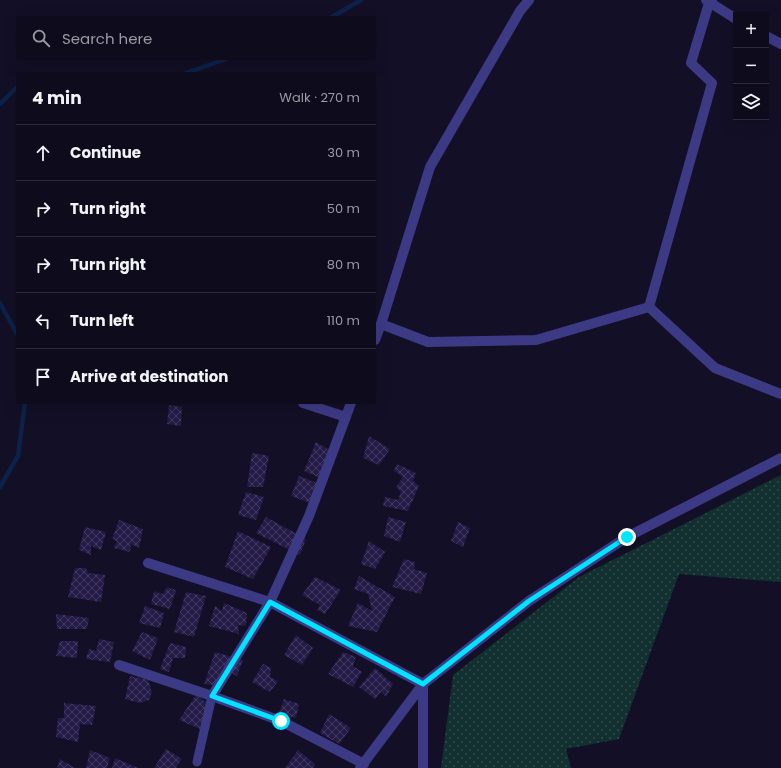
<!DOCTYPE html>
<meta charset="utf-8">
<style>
body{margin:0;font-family:Poppins,sans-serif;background:#1c1929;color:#f1f3f6}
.controls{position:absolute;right:12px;top:12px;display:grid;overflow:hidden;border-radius:0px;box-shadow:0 4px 16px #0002}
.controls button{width:36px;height:36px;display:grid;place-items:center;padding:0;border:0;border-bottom:1px solid #2e2b3b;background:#0e0b1c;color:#f1f3f6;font:20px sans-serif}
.stop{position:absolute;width:12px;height:12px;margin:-9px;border:3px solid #00e5ff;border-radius:50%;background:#fff}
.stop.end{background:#00e5ff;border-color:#fff;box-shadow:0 1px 4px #0008}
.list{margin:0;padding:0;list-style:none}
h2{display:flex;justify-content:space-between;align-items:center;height:52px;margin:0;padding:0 16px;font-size:17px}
h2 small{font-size:13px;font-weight:400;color:#9b9ba3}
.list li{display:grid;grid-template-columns:26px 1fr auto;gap:12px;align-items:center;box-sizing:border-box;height:56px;padding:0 16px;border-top:1px solid #2e2b3b}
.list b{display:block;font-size:15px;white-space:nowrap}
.list em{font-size:13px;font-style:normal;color:#9b9ba3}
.icon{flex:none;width:22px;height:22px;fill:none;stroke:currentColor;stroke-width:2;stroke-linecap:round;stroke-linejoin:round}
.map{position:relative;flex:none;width:781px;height:768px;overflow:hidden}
.search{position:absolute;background:#0e0b1c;box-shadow:0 4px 16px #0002;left:16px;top:16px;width:360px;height:44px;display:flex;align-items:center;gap:10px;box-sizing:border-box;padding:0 14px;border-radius:0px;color:#9b9ba3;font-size:15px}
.panel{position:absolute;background:#0e0b1c;box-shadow:0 4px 16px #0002;left:16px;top:72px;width:360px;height:332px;border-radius:0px}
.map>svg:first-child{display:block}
</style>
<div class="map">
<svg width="781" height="768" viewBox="0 0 781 768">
<defs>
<pattern id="grass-dots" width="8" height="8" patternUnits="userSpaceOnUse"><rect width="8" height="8" fill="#12302f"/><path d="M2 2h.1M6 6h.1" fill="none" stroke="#344d4e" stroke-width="1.8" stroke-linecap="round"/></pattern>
<pattern id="building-cross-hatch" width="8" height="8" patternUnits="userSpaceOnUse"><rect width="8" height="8" fill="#241b47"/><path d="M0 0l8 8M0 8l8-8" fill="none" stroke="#433b63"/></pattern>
</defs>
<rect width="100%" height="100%" fill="#130f26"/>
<path fill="url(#grass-dots)" d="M781,475V582L679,574L619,739L566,749L571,768H441L453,675L579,577Z"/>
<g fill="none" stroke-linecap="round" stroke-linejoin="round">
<g stroke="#0c2248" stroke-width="4.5">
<path d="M332,17L361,0"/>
<path d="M186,73L226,59"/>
<path d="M0,104L17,87"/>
<path d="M0,303L17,334"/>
<path d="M0,487L18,456L25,403"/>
</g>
</g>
<g fill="url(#building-cross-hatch)">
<path d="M169,405L182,407L181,426L167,424Z"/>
<path d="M369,436L390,449L379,465L363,458Z"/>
<path d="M316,442L333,452L325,480L304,471Z"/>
<path d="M252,453L269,456L263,487H247Z"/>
<path d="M397,464L416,473L413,481L419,486L408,511L383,506L385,497L398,500L401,492L396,487L403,477L394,471Z"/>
<path d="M299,476L317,483L310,503L291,496Z"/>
<path d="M246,492L264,497L256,520L238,515Z"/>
<path d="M266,517L306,539L300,555L256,533Z"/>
<path d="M388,517L406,522L400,542L384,536Z"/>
<path d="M119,520L143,529L139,548L131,544L130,552L114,548L117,541L112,539Z"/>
<path d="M458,522L470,528L463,547L451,541Z"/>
<path d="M85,527L106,532L101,550L91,546V555L79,550Z"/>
<path d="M238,531L271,547L253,579L225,567Z"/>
<path d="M369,541L385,552L375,569L361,564Z"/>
<path d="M404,559L415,562L414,569L427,573L421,594L392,587Z"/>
<path d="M75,568H86L88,573L105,575L101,602L68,597Z"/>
<path d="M359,576L395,597L377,632L348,626L358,603L372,611L368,594L354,589Z"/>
<path d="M315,577L341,590L325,614L317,610L320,605L302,595Z"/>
<path d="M167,587L176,590L170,609L151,604L154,591L163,594Z"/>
<path d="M186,592L206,596L194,637L174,632Z"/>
<path d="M224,603L247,613L246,626L238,625L239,634L209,626L215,606L222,611Z"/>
<path d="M145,606L164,613L160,628L139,623Z"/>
<path d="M56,614L89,618L87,629H57Z"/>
<path d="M142,632L158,638L150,660L132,651Z"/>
<path d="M296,635L313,648L302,665L284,655Z"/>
<path d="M99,639L114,642L110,662L86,659L89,649L96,651Z"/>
<path d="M60,641H78L77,658L56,656Z"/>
<path d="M170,643L186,647L185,658H173L169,672L160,669Z"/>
<path d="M215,652L243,660L237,676L222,668L215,685L204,684Z"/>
<path d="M343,652L356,657L353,666L362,672L353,687L328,674Z"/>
<path d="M263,664L271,668L270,677L278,681L270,692L252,682Z"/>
<path d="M375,668L393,684L386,697L381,692L375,699L359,687Z"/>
<path d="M130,676L148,680L152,692L149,700L140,703L125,699Z"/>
<path d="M196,695L214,708L200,729L179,720Z"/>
<path d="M284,699L299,704L296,718L279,713Z"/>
<path d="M64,703L96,706L92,725L80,724L78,742L56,737L58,718H64Z"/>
<path d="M329,714L351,728L339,744L320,733Z"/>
<path d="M166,749L182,759L176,768H154Z"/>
<path d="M90,750L110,758L107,768H86Z"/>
<path d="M298,750L315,764L313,768H285Z"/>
<path d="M115,758L138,768H112Z"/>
<path d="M60,759L75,768H57Z"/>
</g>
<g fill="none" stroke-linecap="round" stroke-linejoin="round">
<path stroke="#3d3a85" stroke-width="9" d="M197,762L212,696"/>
<g stroke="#3d3a85" stroke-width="10">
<path d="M706,0L736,19"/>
<path d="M712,0L709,3L691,63L712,83L649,307L715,368L781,394"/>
<path d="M766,36L781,44"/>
<path d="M381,324L428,342L536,340L649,307"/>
<path d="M375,340L381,324L430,167L520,11L529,0"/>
<path d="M303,403L346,417"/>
<path d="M148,563L270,602L423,684V768"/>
<path d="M119,665L212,696L281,721L364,764"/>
<path d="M212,696L270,602L309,516L351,403"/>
<path d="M360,768L423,684L529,601L627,537L781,458"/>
</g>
</g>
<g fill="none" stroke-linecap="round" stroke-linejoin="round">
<path stroke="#00e5ff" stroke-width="5" d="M281,721L212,696L270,602L423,684L529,601L627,537"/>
</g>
</svg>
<div class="controls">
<button>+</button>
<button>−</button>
<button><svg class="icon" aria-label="layers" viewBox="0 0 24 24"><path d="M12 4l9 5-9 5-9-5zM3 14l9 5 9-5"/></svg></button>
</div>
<div class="stop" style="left:281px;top:721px"></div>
<div class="stop end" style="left:627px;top:537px"></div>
<div class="search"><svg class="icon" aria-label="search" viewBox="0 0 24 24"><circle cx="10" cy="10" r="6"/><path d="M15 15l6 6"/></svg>Search here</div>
<section class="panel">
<h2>4 min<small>Walk · 270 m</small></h2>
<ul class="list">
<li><svg class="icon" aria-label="ahead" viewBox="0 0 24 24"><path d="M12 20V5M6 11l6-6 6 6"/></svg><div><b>Continue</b></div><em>30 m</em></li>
<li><svg class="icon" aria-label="right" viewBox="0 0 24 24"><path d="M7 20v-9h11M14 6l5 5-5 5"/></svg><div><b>Turn right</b></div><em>50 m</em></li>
<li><svg class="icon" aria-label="right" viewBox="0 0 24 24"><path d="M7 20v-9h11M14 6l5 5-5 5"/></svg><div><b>Turn right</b></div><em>80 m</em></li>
<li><svg class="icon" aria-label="left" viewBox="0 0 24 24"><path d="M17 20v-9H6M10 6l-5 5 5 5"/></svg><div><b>Turn left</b></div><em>110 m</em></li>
<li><svg class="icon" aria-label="arrive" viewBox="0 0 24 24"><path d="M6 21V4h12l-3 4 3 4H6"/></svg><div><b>Arrive at destination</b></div></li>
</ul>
</section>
</div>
